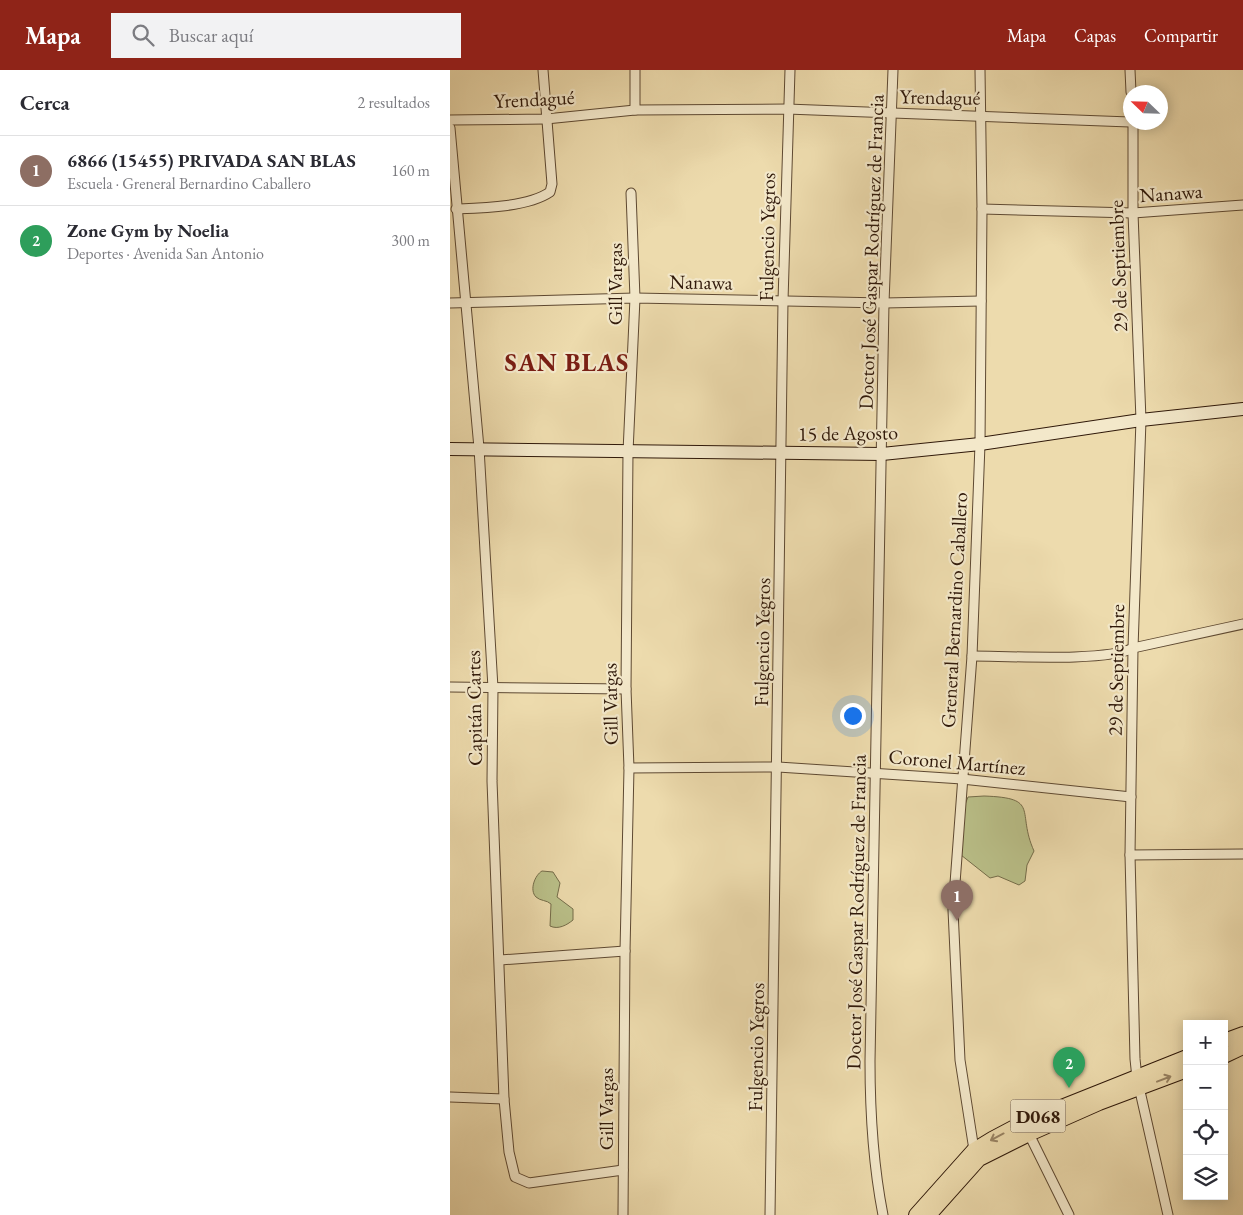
<!DOCTYPE html>
<html lang="es">
<meta charset="utf-8">
<style>
body{margin:0;font-family:"EB Garamond",serif;background:#f2f2f3;color:#2b2b33}
.controls{position:absolute;right:15px;bottom:15px;display:grid;overflow:hidden;border-radius:0px;box-shadow:0 2px 12px #0003}
.controls button{width:45px;height:45px;display:grid;place-items:center;padding:0;border:0;border-bottom:1px solid #e1e1e2;background:#fff;color:#2b2b33;font:25px sans-serif}
.compass{position:absolute;left:673px;top:15px;width:45px;height:45px;border-radius:50%;background:#fff;box-shadow:0 2px 12px #0003;rotate:293deg}
.you{position:absolute;left:402px;top:645px;width:18px;height:18px;margin:-12px;border:4px solid #fff;border-radius:50%;background:#1a73e8;box-shadow:0 0 0 8px #1a73e833}
.badge{display:grid;place-items:center;width:32px;height:32px;border-radius:50%;background:#8f2418;color:#fff;font-size:16px;font-weight:700}
.pin{position:absolute;translate:-50% -41px;filter:drop-shadow(0 1px 2px #0008)}
.pin::after{content:'';position:absolute;top:26px;width:18px;height:15px;background:inherit;clip-path:polygon(0 0,100% 0,50% 100%)}
.list{margin:0;padding:0;list-style:none}
h2{display:flex;justify-content:space-between;align-items:center;height:65px;margin:0;padding:0 20px;font-size:21px}
h2 small{font-size:16px;font-weight:400;color:#7c7c81}
.list li{display:grid;grid-template-columns:32px 1fr auto;gap:15px;align-items:center;box-sizing:border-box;height:70px;padding:0 20px;border-top:1px solid #e1e1e2}
.list b{display:block;font-size:19px;white-space:nowrap}
.list p{margin:0;font-size:16px;white-space:nowrap;color:#7c7c81}
.list em{font-size:16px;font-style:normal;color:#7c7c81}
.icon{flex:none;width:28px;height:28px;fill:none;stroke:currentColor;stroke-width:2;stroke-linecap:round;stroke-linejoin:round}
.map{position:relative;flex:none;width:793px;height:1145px;overflow:hidden}
header{display:flex;align-items:center;gap:30px;box-sizing:border-box;height:70px;padding:0 25px;background:#8f2418;color:#fff}
header strong{font-size:24px}
nav{display:flex;gap:28px;margin-inline-start:auto;font-size:18px}
.search{width:350px;height:45px;background:#f2f2f3;display:flex;align-items:center;gap:12px;box-sizing:border-box;padding:0 18px;border-radius:0px;color:#7c7c81;font-size:19px}
main{display:flex}
aside{flex:1;background:#fff}
.map>svg:first-child{display:block}
</style>
<header>
<strong>Mapa</strong>
<div class="search"><svg class="icon" aria-label="search" viewBox="0 0 24 24"><circle cx="10" cy="10" r="6"/><path d="M15 15l6 6"/></svg>Buscar aquí</div>
<nav><a>Mapa</a><a>Capas</a><a>Compartir</a></nav>
</header>
<main>
<aside>
<h2>Cerca<small>2 resultados</small></h2>
<ul class="list">
<li><span class="badge" style="background:#8d6e63">1</span><div><b>6866 (15455) PRIVADA SAN BLAS</b><p>Escuela · Greneral Bernardino Caballero</p></div><em>160 m</em></li>
<li><span class="badge" style="background:#2e9e5b">2</span><div><b>Zone Gym by Noelia</b><p>Deportes · Avenida San Antonio</p></div><em>300 m</em></li>
</ul>
</aside>
<div class="map">
<svg width="793" height="1145" viewBox="0 0 793 1145">
<rect width="100%" height="100%" fill="#eddbad"/>
<filter id="stains"><feTurbulence type="fractalNoise" baseFrequency=".004" numOctaves="4"/><feColorMatrix values="0 0 0 0 .2 0 0 0 0 .09 0 0 0 0 .02 0 0 0 .5 -.17"/></filter>
<radialGradient id="worn" r=".72"><stop offset=".6" stop-color="#630" stop-opacity="0"/><stop offset="1" stop-color="#630" stop-opacity=".3"/></radialGradient>
<g fill="#bac089" stroke="#746c49">
<path d="M534,726C591,728 566,741 584,781L577,795L575,811L569,815L548,806L540,808L511,785L508,752L518,727Z"/>
<path d="M92,801L103,802L110,813L107,827L123,839V850C117,855 108,860 100,856L101,834C97,830 90,831 86,827C79,820 85,805 92,801Z"/>
</g>
<g fill="none" stroke-linecap="round" stroke-linejoin="round">
<defs>
<g id="street">
<path d="M680,0L681,22"/>
<path d="M185,40V0"/>
<path d="M0,50L96,49L185,40L337,39L680,52"/>
<path d="M683,52V143L691,350L683,578L680,785L685,989L687,1008L718,1145"/>
<path d="M0,58L29,378L43,618L42,711L54,1029L59,1082L65,1107L79,1113L173,1100"/>
<path d="M6,139C33,138 78,137 100,122L102,114L93,0"/>
<path d="M532,139L683,143L793,135"/>
<path d="M0,233L185,228L434,233L531,231"/>
<path d="M522,586C556,586 658,592 683,578L793,554"/>
<path d="M0,617L176,619"/>
<path d="M179,698L328,697L512,709L681,727"/>
<path d="M680,785L793,784"/>
<path d="M50,890L175,881"/>
<path d="M0,1027L54,1029"/>
<path d="M577,1060L619,1145"/>
<path d="M524,1080L510,990L503,840L522,586L530,374L532,139L530,0"/>
<path d="M173,1145L175,881L179,698L176,619L178,382L185,228L181,123"/>
<path d="M320,1145L333,231L340,0"/>
<path d="M433,1145C423,1094 420,1043 420,991L434,233L443,0"/>
</g>
<path id="secondary" d="M0,379L432,384L530,374L691,350L793,339"/>
<g id="primary">
<path d="M774,971L793,964"/>
<path d="M774,986L793,977"/>
<path d="M466,1145L524,1080L542,1069L574,1052L737,987"/>
<path d="M479,1145L529,1089L579,1064L649,1033L737,1000"/>
</g>
</defs>
<use href="#street" stroke="#5e4932" stroke-width="11"/>
<use href="#secondary" stroke="#2f1809" stroke-width="14"/>
<use href="#primary" stroke="#2f1809" stroke-width="16"/>
<use href="#street" stroke="#f3e8ca" stroke-width="9"/>
<use href="#secondary" stroke="#f3e8ca" stroke-width="12"/>
<use href="#primary" stroke="#eddbad" stroke-width="14"/>
</g>
<defs><path id="oneway-shaft" d="M-6 0H5M1.5-3L5.5 0L1.5 3" fill="none" stroke-width="1.6" stroke-linecap="round" stroke-linejoin="round" transform="scale(1.25)"/></defs>
<g stroke="#988363">
<use href="#oneway-shaft" transform="translate(714 1009) rotate(-21)"/>
<use href="#oneway-shaft" transform="translate(547 1067) rotate(152)"/>
</g>
<g text-anchor="middle" dominant-baseline="central" stroke-width="4.5" stroke-linejoin="round" paint-order="stroke">
<rect fill="#f3e8ca" stroke="#6a5643" stroke-width="1" x="560.5" y="1029.5" width="55" height="33" rx="4"/>
<g font-size="19" font-weight="bold" fill="#2f1809">
<text x="588" y="1046">D068</text>
</g>
<g font-size="20" fill="#2f1809" stroke="#f3e8ca">
<text transform="translate(490 27) rotate(1)">Yrendagué</text>
<text transform="translate(84 29) rotate(-3)">Yrendagué</text>
<text transform="translate(721 123) rotate(-4)">Nanawa</text>
<text transform="translate(317 167) rotate(-89)">Fulgencio Yegros</text>
<text transform="translate(421 182) rotate(-88)">Doctor José Gaspar Rodríguez de Francia</text>
<text transform="translate(668 196) rotate(-92)">29 de Septiembre</text>
<text transform="translate(251 212) rotate(1)">Nanawa</text>
<text transform="translate(165 214) rotate(-90)">Gill Vargas</text>
<text transform="translate(398 363) rotate(-1)">15 de Agosto</text>
<text transform="translate(504 540) rotate(-87)">Greneral Bernardino Caballero</text>
<text transform="translate(312 572) rotate(-89)">Fulgencio Yegros</text>
<text transform="translate(666 600) rotate(-89)">29 de Septiembre</text>
<text transform="translate(160 634) rotate(-91)">Gill Vargas</text>
<text transform="translate(24 638) rotate(-91)">Capitán Cartes</text>
<text transform="translate(507 692) rotate(5)">Coronel Martínez</text>
<text transform="translate(406 842) rotate(-89)">Doctor José Gaspar Rodríguez de Francia</text>
<text transform="translate(306 977) rotate(-89)">Fulgencio Yegros</text>
<text transform="translate(156 1039) rotate(-90)">Gill Vargas</text>
</g>
<g font-size="25" font-weight="bold" letter-spacing="1" fill="#7a1f14" stroke="#f3e8ca">
<text x="117" y="292">SAN BLAS</text>
</g>
</g>
<rect width="100%" height="100%" filter="url(#stains)"/>
<rect width="100%" height="100%" fill="url(#worn)"/>
</svg>
<div class="controls">
<button>+</button>
<button>−</button>
<button><svg class="icon" aria-label="locate" viewBox="0 0 24 24"><circle cx="12" cy="12" r="6"/><path d="M12 2v4M12 18v4M2 12h4M18 12h4"/></svg></button>
<button><svg class="icon" aria-label="layers" viewBox="0 0 24 24"><path d="M12 4l9 5-9 5-9-5zM3 14l9 5 9-5"/></svg></button>
</div>
<svg class="compass" viewBox="-18 -18 36 36"><path d="M0-13l5 13h-10z" fill="#e53935"/><path d="M0 13l5-13h-10z" fill="#7c7c81"/></svg>
<div class="you"></div>
<div class="pin badge" style="left:507px;top:851px;background:#8d6e63">1</div>
<div class="pin badge" style="left:619px;top:1018px;background:#2e9e5b">2</div>
</div>
</main>
